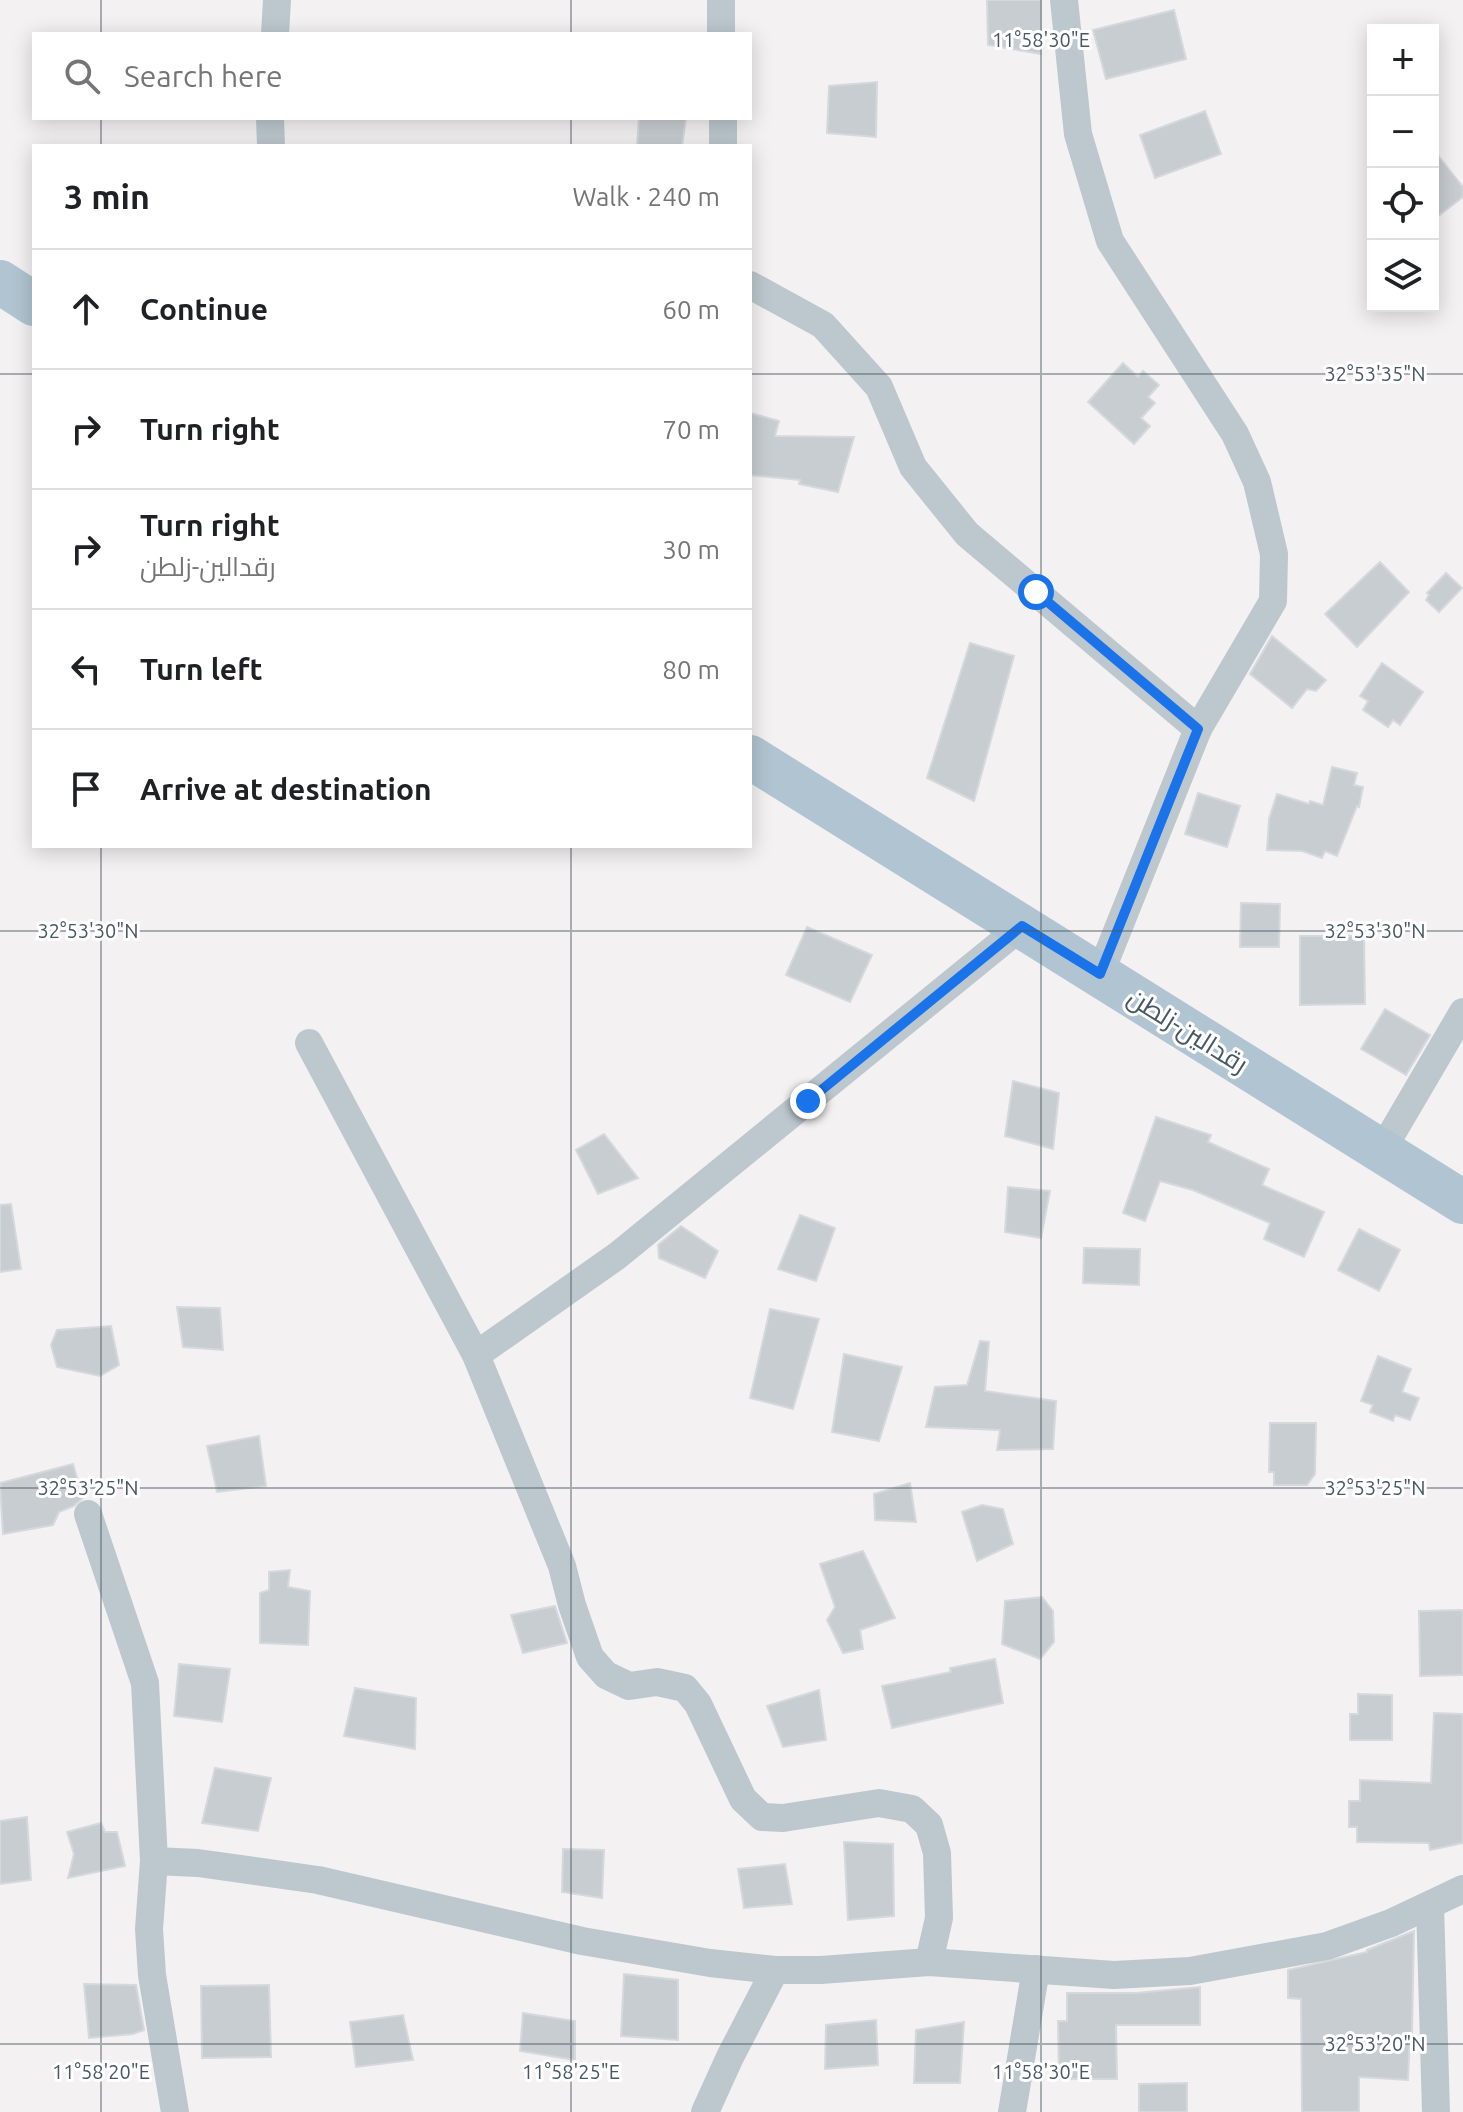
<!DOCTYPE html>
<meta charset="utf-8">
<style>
body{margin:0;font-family:Ubuntu,Cairo,sans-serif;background:#f2f2f2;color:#202124}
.controls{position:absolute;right:24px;top:24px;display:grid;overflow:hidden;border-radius:0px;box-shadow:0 4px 20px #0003}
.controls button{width:72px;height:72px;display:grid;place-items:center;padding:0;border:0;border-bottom:2px solid #e0e0e0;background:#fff;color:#202124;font:40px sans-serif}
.stop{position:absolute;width:24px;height:24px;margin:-18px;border:6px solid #1a73e8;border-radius:50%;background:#fff}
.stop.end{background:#1a73e8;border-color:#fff;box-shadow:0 2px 8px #0008}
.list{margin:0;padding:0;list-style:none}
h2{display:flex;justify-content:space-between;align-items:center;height:104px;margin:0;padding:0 32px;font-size:34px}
h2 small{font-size:26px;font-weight:400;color:#757577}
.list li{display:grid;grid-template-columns:52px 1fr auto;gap:24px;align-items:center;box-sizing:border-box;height:120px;padding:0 32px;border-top:2px solid #e0e0e0}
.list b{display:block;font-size:30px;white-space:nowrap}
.list p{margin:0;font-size:26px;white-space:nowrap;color:#757577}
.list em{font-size:26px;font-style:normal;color:#757577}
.icon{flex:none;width:44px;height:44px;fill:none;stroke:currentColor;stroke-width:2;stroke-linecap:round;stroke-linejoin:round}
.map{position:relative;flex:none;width:1463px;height:2112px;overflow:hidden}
.search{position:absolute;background:#fff;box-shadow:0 4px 20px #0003;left:32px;top:32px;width:720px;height:88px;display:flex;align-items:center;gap:20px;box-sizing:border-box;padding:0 28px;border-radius:0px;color:#757577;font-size:30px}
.panel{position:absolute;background:#fff;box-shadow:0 4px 20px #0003;left:32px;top:144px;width:720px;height:704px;border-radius:0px}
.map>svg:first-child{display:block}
</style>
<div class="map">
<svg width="1463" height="2112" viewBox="0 0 1463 2112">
<rect width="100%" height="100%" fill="#f4f1f2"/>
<g fill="#c8cdd1" stroke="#d5d9dd" stroke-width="2">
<path d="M987,0H1041V54L988,45Z"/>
<path d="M1174,10L1186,59L1106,79L1093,30Z"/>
<path d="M877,82L876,137L827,133L829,86Z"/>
<path d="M1205,111L1221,154L1155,178L1140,135Z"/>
<path d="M639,118H686L682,146H637Z"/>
<path d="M1433,149L1463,187V197L1433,220Z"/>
<path d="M1123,363L1138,377L1143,371L1159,385L1148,397L1155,403L1141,418L1150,426L1134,444L1088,402Z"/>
<path d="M750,413L779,421L775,436L854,437L838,492L799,484L800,480L750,475Z"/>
<path d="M1380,562L1409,592L1357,647L1325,614Z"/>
<path d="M1446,573L1462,588L1439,612L1426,600L1429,595L1427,593Z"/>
<path d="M1272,636L1326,680L1316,691L1307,689L1292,708L1250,674Z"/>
<path d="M970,643L1014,656L974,801L927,778Z"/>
<path d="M1382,663L1423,692L1400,725L1393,720L1388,727L1363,710L1368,701L1360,696Z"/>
<path d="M1332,767L1357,773L1354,785L1363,787L1359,807L1357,806L1337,856L1325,851L1322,858L1302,851L1267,850L1269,819L1277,794L1309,804L1310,801L1323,805Z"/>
<path d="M1198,793L1240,806L1227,847L1185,834Z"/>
<path d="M1241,903L1280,904L1279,947H1240Z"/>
<path d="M807,927L872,955L850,1002L786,975Z"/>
<path d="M1300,936H1364L1365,1004L1300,1005Z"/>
<path d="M1385,1009L1430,1035L1406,1075L1361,1049Z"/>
<path d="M1013,1081L1059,1093L1053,1149L1005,1136Z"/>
<path d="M1156,1117L1211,1135L1208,1142L1269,1169L1262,1185L1324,1212L1304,1257L1264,1239L1270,1223L1193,1190L1160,1181L1145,1221L1123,1213Z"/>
<path d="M604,1134L638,1178L598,1194L576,1150Z"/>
<path d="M1008,1187L1050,1191L1041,1238L1005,1232Z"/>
<path d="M11,1204L21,1269L0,1272V1205Z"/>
<path d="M800,1215L835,1228L816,1281L778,1269Z"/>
<path d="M681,1226L718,1251L705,1278L659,1258L658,1245Z"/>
<path d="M1359,1229L1400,1250L1379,1291L1338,1270Z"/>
<path d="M1084,1248L1140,1249L1139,1285L1083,1283Z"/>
<path d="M177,1307L220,1308L223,1350L183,1347Z"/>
<path d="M770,1309L819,1319L793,1409L750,1398Z"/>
<path d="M111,1326L119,1365L100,1376L57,1367L51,1345L57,1330Z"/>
<path d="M980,1341L989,1342L985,1391L1056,1401L1053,1449L997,1450L1000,1430L926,1427L935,1387L967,1385Z"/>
<path d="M844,1354L902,1367L879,1441L832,1432Z"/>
<path d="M1378,1356L1411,1369L1402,1392L1419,1398L1410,1420L1395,1415L1393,1421L1370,1412L1373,1405L1361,1401Z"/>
<path d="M1270,1423H1316L1315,1474L1307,1485H1274V1472H1269Z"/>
<path d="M259,1436L266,1486L217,1492L207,1446Z"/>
<path d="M73,1464L83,1498L74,1506L59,1512L53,1525L3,1534L0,1483Z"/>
<path d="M910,1483L916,1522L875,1520L874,1494Z"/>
<path d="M982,1505L1003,1509L1013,1544L977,1561L962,1512Z"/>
<path d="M863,1551L895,1618L860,1630L863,1649L843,1653L827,1620L835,1607L820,1564Z"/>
<path d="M290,1570L288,1587L310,1591L308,1645L260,1643V1593L269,1590V1572Z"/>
<path d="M1042,1597L1053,1611L1054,1642L1040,1659L1002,1644L1005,1601Z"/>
<path d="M555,1606L567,1643L523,1653L511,1615Z"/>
<path d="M1463,1610V1675L1420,1676L1419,1611Z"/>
<path d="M995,1659L1003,1703L892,1728L882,1686L951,1672L950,1668Z"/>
<path d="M179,1664L230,1669L222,1722L174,1716Z"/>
<path d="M355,1688L416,1698L415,1749L344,1736Z"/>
<path d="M819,1690L826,1740L783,1747L767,1706Z"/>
<path d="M1358,1694L1392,1695V1740H1350V1714H1358Z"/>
<path d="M1434,1713L1463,1714V1843L1430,1850L1429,1843L1357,1842V1827H1349V1801H1360V1780L1431,1783Z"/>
<path d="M215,1768L271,1778L258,1831L202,1823Z"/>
<path d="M27,1817L31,1880L0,1884V1821Z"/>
<path d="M101,1823L105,1832H117L125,1866L68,1878L74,1854L67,1832Z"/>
<path d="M844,1842L893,1844L894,1916L848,1920Z"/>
<path d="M563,1849L604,1850L602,1898L562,1892Z"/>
<path d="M785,1864L792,1904L744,1908L738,1869Z"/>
<path d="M1414,1931L1412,2033H1410L1408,2080L1359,2077V2112H1302L1301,1999L1288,1998V1970L1367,1952V1950Z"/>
<path d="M624,1974L678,1980V2040L621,2036Z"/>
<path d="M84,1984L136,1985L144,2030L133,2034L89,2038Z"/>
<path d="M269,1985L271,2057L202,2058L201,1986Z"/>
<path d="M1200,1987V2025H1116L1117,2079H1059L1058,2021H1067V1993H1136Z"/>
<path d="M523,2013L575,2021V2060L520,2051Z"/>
<path d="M403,2015L413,2060L356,2067L350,2022Z"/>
<path d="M876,2020L878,2065L825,2069L826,2025Z"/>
<path d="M964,2022L960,2083H914L916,2030Z"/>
<path d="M1187,2083V2112H1139V2084Z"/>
</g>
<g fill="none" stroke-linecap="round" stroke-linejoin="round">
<g stroke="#bcc8ce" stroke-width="28">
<path d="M721,0V34"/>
<path d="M1064,0L1078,134L1110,241L1235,434L1257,482L1274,554L1273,601L1198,729L1100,974"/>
<path d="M275,34L277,0"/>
<path d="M270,118L271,146"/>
<path d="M723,118V146"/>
<path d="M750,285L823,325L879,387L913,467L967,534L1198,729"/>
<path d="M309,1043L476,1355L562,1566L572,1605L590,1657L606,1675L629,1686L657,1682L685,1688L698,1704L743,1799L762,1817L783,1818L879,1803L912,1809L929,1825L937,1853L939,1918L929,1962"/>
<path d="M1381,1152L1463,1012"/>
<path d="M476,1355L617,1256L1022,926"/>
<path d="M88,1514L145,1683L154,1861L149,1929L152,1975L175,2112"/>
<path d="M154,1861L198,1863L318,1880L582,1941L710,1963L775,1970H821L929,1962L1114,1975L1190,1971L1327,1946L1391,1923L1463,1889"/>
<path d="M1430,1905L1436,2112"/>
<path d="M705,2112L730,2057L775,1970"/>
<path d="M1012,2112L1036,1969"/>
</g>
<g stroke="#b0c5d1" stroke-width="44">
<path d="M0,282L34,304"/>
<path d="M750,757L1463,1202"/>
</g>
</g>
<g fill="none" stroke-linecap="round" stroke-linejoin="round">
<path stroke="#1a73e8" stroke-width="10" d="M808,1101L1022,926L1100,974L1198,729L1036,592"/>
</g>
<path fill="none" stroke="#485860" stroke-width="2" stroke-opacity="0.45" d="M101,0V34M571,0V34M1041,0V2112M101,118V146M571,118V146M0,374H34M750,374H1463M101,846V2112M571,846V2112M0,931H1463M0,1488H1463M0,2044H1463"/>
<g text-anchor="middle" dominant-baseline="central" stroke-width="6" stroke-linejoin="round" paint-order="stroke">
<g font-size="26" fill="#485860" stroke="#fff">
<text transform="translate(1188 1030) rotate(32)">رقدالين-زلطن</text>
</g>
</g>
<g font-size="20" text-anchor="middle" fill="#485860" stroke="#fff" stroke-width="6" stroke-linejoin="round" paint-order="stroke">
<text x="1041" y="47">11°58'30"E</text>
<text x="1375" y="381">32°53'35"N</text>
<text x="88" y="938">32°53'30"N</text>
<text x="1375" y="938">32°53'30"N</text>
<text x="88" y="1495">32°53'25"N</text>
<text x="1375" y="1495">32°53'25"N</text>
<text x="1375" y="2051">32°53'20"N</text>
<text x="101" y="2079">11°58'20"E</text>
<text x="571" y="2079">11°58'25"E</text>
<text x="1041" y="2079">11°58'30"E</text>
</g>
</svg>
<div class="controls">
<button>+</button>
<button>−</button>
<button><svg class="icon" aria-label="locate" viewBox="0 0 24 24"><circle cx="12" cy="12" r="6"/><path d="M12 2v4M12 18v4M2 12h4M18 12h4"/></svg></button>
<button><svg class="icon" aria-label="layers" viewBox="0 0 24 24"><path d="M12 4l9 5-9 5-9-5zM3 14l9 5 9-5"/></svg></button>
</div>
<div class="stop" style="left:1036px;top:592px"></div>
<div class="stop end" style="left:808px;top:1101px"></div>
<div class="search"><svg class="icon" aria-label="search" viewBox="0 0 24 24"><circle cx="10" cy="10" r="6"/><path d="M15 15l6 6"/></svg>Search here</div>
<section class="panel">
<h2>3 min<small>Walk · 240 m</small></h2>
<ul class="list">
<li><svg class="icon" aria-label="ahead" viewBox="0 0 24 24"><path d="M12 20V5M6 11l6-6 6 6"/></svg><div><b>Continue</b></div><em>60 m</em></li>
<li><svg class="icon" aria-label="right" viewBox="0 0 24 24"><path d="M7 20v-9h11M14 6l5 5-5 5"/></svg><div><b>Turn right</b></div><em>70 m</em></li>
<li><svg class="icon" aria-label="right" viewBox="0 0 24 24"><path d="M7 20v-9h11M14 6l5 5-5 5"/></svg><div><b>Turn right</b><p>رقدالين-زلطن</p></div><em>30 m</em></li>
<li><svg class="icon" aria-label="left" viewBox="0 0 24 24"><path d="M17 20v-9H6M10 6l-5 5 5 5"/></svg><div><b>Turn left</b></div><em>80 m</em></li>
<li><svg class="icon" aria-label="arrive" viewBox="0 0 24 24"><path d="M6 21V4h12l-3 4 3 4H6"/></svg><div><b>Arrive at destination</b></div></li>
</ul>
</section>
</div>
